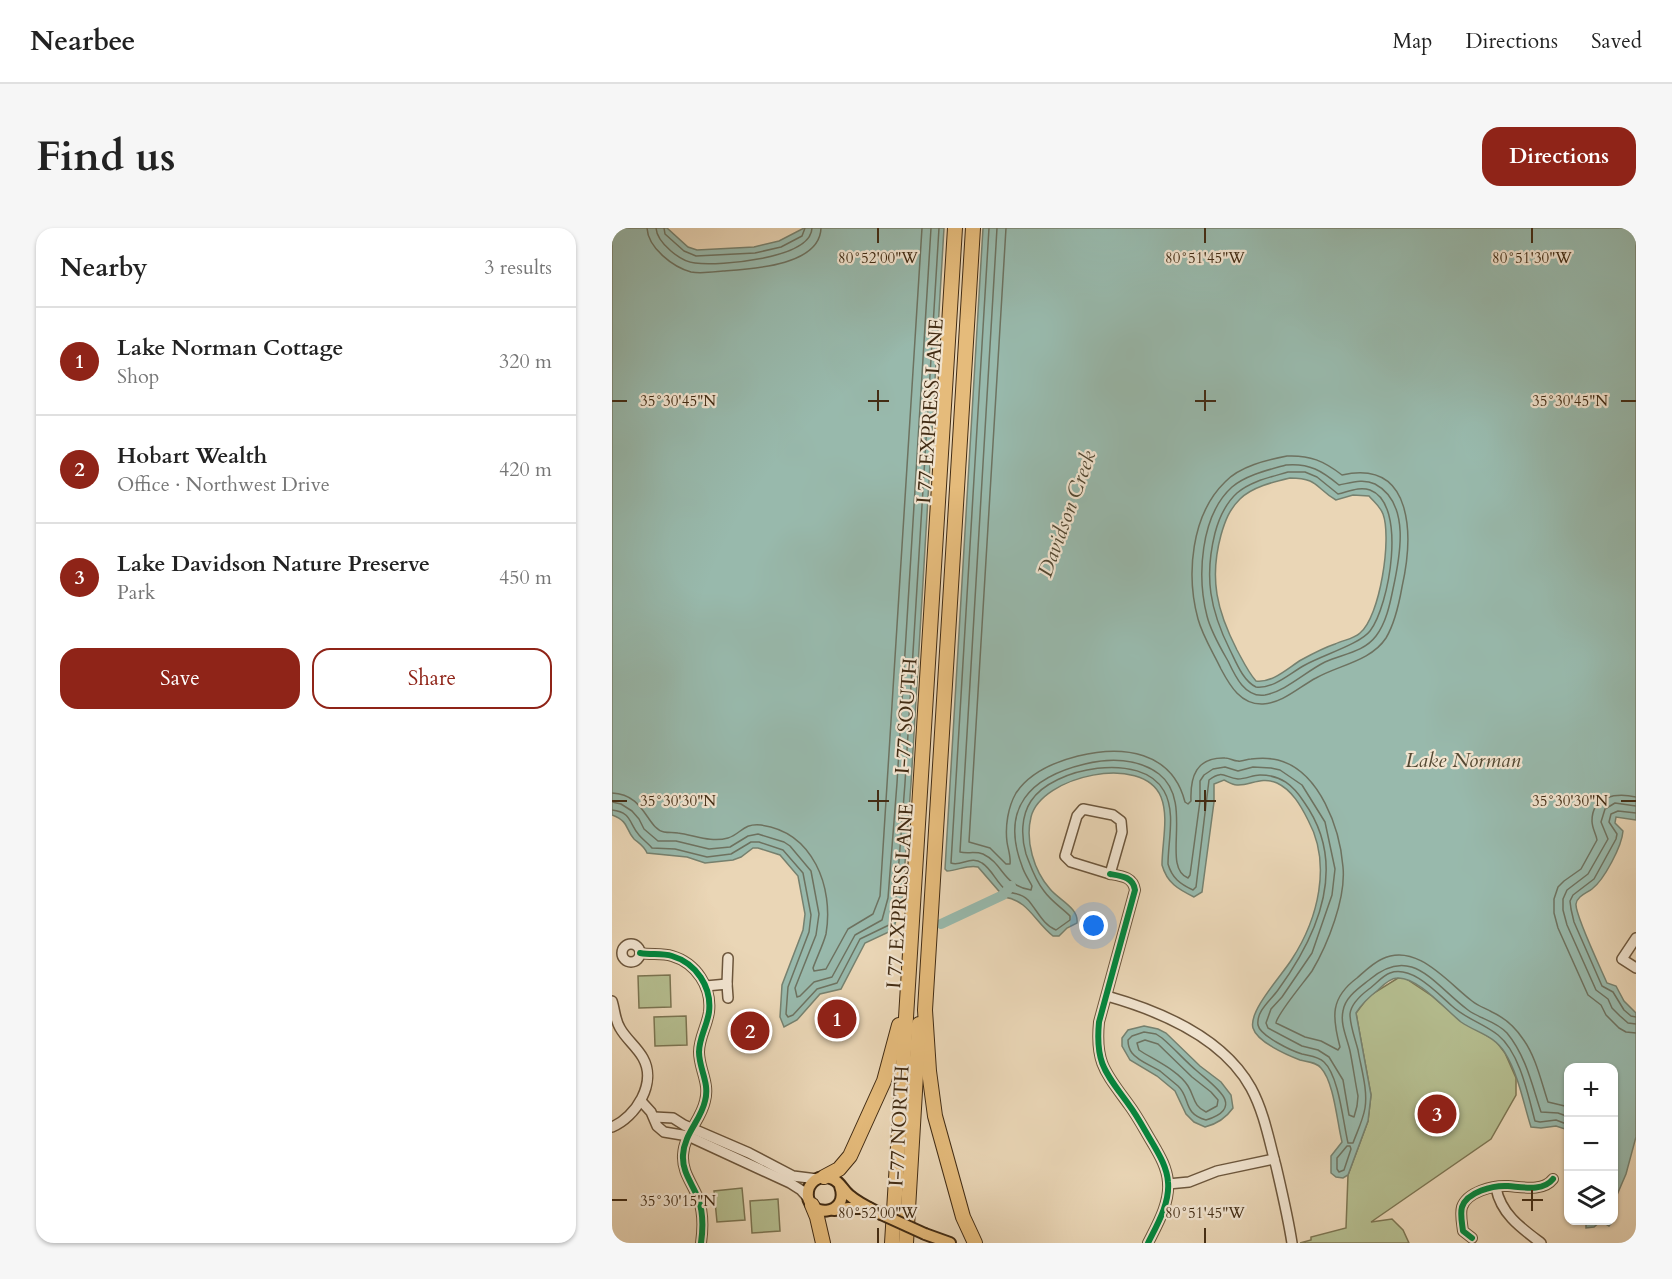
<!DOCTYPE html>
<meta charset="utf-8">
<style>
body{margin:0;font-family:Cardo,serif;background:#f6f6f6;color:#222}
.controls{position:absolute;right:18px;bottom:18px;display:grid;overflow:hidden;border-radius:12px;box-shadow:0 2px 4px #0004}
.controls button{width:54px;height:54px;display:grid;place-items:center;padding:0;border:0;border-bottom:2px solid #e0e0e0;background:#fff;color:#222;font:30px sans-serif}
.you{position:absolute;left:482px;top:698px;width:21px;height:21px;margin:-15px;border:4px solid #fff;border-radius:50%;background:#1a73e8;box-shadow:0 0 0 9px #1a73e833}
.badge{display:grid;place-items:center;width:39px;height:39px;border-radius:50%;background:#8f2418;color:#fff;font-size:20px;font-weight:700}
.pin{position:absolute;translate:-50% -50%;border:3px solid #fff;box-shadow:0 2px 6px #0006}
.list{margin:0;padding:0;list-style:none}
h2{display:flex;justify-content:space-between;align-items:center;height:78px;margin:0;padding:0 24px;font-size:26px}
h2 small{font-size:20px;font-weight:400;color:#767676}
.list li{display:grid;grid-template-columns:39px 1fr auto;gap:18px;align-items:center;box-sizing:border-box;height:108px;padding:0 24px;border-top:2px solid #e0e0e0}
.list b{display:block;font-size:22px;white-space:nowrap}
.list p{margin:0;font-size:20px;white-space:nowrap;color:#767676}
.list em{font-size:20px;font-style:normal;color:#767676}
.actions{display:flex;gap:12px;padding:18px 24px}
.actions a{flex:1;padding:14px 0;border:2px solid #8f2418;border-radius:18px;text-align:center;font-size:21px;color:#8f2418}
.actions .main{background:#8f2418;color:#fff}
.icon{flex:none;width:33px;height:33px;fill:none;stroke:currentColor;stroke-width:2;stroke-linecap:round;stroke-linejoin:round}
.map{position:relative;flex:none;width:1024px;height:1015px;overflow:hidden;border-radius:18px}
header{display:flex;align-items:center;gap:36px;box-sizing:border-box;height:84px;padding:0 30px;background:#fff;border-bottom:2px solid #e0e0e0}
header strong{font-size:28px}
nav{display:flex;gap:33px;margin-inline-start:auto;font-size:21px}
.intro{display:flex;align-items:center;justify-content:space-between;box-sizing:border-box;height:144px;padding:0 36px}
h1{margin:0;font-size:42px}
.button{padding:15px 27px;border-radius:18px;background:#8f2418;color:#fff;font-size:21px;font-weight:700}
main{display:flex;gap:36px;padding:0 36px}
aside{flex:1;background:#fff;border-radius:18px;box-shadow:0 2px 4px #0004}
.map>svg:first-child{display:block}
</style>
<header>
<strong>Nearbee</strong>
<nav><a>Map</a><a>Directions</a><a>Saved</a></nav>
</header>
<div class="intro"><h1>Find us</h1><a class="button">Directions</a></div>
<main>
<aside>
<h2>Nearby<small>3 results</small></h2>
<ul class="list">
<li><span class="badge">1</span><div><b>Lake Norman Cottage</b><p>Shop</p></div><em>320 m</em></li>
<li><span class="badge">2</span><div><b>Hobart Wealth</b><p>Office · Northwest Drive</p></div><em>420 m</em></li>
<li><span class="badge">3</span><div><b>Lake Davidson Nature Preserve</b><p>Park</p></div><em>450 m</em></li>
</ul>
<div class="actions"><a class="main">Save</a><a>Share</a></div>
</aside>
<div class="map">
<svg width="1024" height="1015" viewBox="0 0 1024 1015">
<rect width="100%" height="100%" fill="#ead6b6"/>
<filter id="stains"><feTurbulence type="fractalNoise" baseFrequency=".00333" numOctaves="4"/><feColorMatrix values="0 0 0 0 .2 0 0 0 0 .09 0 0 0 0 .02 0 0 0 .5 -.17"/></filter>
<radialGradient id="worn" r=".72"><stop offset=".6" stop-color="#630" stop-opacity="0"/><stop offset="1" stop-color="#630" stop-opacity=".3"/></radialGradient>
<g fill="#b5be90" stroke="#7c7552" stroke-width="1.5">
<path d="M58,747L59,779L27,780L26,748Z"/>
<path d="M786,750H793L820,768L850,794L883,812L893,825L904,850V867L879,911L759,994L780,991L791,1002L797,1015H688L699,1012V1009L734,1000L736,947L756,893L759,867L744,785L757,768Z"/>
<path d="M74,788L75,817L43,818L42,789Z"/>
<path d="M130,960L133,992L105,994L102,963Z"/>
<path d="M166,971L168,1003L140,1005L138,973Z"/>
</g>
<g fill="#98b9ac" stroke="#76816f" stroke-width="1.5" fill-rule="evenodd">
<path d="M0,0H55L76,19L85,22L142,19L167,13L192,0H332L299,556L290,674L281,702L253,715L229,761L208,766L185,792L172,799L168,789L170,757L191,702L193,686L186,648L168,627L146,620H141L129,629L121,632L93,635L75,629L35,625C32,618 28,616 22,611C13,601 18,594 0,587Z"/>
<path d="M371,0H1024V592L1004,589L1003,595L1011,603C1010,618 992,652 980,661C975,665 965,668 964,676C963,687 989,741 995,755L1004,758L1012,773L1024,785V909L1014,946L1005,967L1002,992L997,998L989,993L982,999L974,1000V993L1002,992V840H957L956,902L944,898L929,900L919,899C911,874 907,848 893,825C882,807 865,805 849,794C834,782 805,748 785,750C778,750 771,757 766,762C757,769 750,775 744,785L759,867L756,893L736,947L731,950L724,949L719,945V928L730,914C725,894 722,854 709,840C704,834 696,834 688,832C675,827 645,814 641,800C636,783 671,746 680,731C706,691 720,636 696,592C689,578 680,562 665,555C649,548 638,558 625,557C620,557 616,554 612,552L602,556V574L590,664L582,669C566,661 555,655 550,637C550,615 557,589 549,569C531,525 429,548 419,589C413,613 422,643 438,661C447,672 467,680 465,695L455,700L447,708H441C423,694 416,672 392,669L366,639C356,636 345,643 335,643L333,641ZM678,250C707,250 703,260 724,272L741,267L757,268C762,274 768,278 771,286C780,310 768,389 748,405C742,411 731,412 723,416C711,420 700,426 689,432C676,440 661,455 644,453C636,444 631,433 625,422C605,383 597,351 609,307C613,293 617,282 628,271C640,259 661,254 678,250Z"/>
<path d="M532,798L546,801L554,805L588,838L609,854L619,867L621,880C614,890 605,896 593,899L582,894L574,886L563,863L545,848L518,832L510,818V810L516,802Z"/>
</g>
<g fill="none" stroke-linecap="round" stroke-linejoin="round">
<g stroke="#6d7260" stroke-width="1.5">
<path d="M35,0C36,20 61,39 79,44C89,46 101,44 111,43C139,41 208,38 209,0"/>
<path d="M44,0C45,15 69,34 83,35C108,38 199,31 200,0"/>
<path d="M52,0L53,6L72,23L84,28L143,25L169,19L190,8L193,0"/>
<path d="M377,0L339,635C349,639 359,627 370,635C380,641 385,656 395,663C402,667 408,664 416,672C425,682 431,697 444,702L458,692V688C450,680 439,673 432,663C423,652 419,639 414,626C409,609 409,588 419,573C441,539 530,523 552,563C564,584 556,613 556,636C560,650 568,656 581,662L584,659L597,552C611,541 613,550 626,551C634,551 641,547 648,547C669,547 681,557 692,574C737,637 706,707 666,762C659,772 644,783 646,797C648,808 680,823 690,826C698,828 706,828 712,834C727,848 731,894 736,915H741C745,904 751,892 753,880C756,862 749,840 746,822C743,810 738,798 738,786C739,776 749,767 757,761C764,756 770,748 778,745C800,737 825,765 840,778C854,791 871,795 886,807C908,825 916,867 923,893L928,894L944,892L957,897"/>
<path d="M385,0L348,624C355,626 363,623 371,626C392,636 390,657 419,662L420,658C417,652 412,645 410,638C388,580 418,549 473,536C497,530 526,530 547,546C583,574 548,639 576,650L578,647L588,573V553L592,547L601,541L613,539L626,543L641,539L659,540L668,542L690,557L713,594L723,641L720,667L700,725L670,769L659,781L654,795L656,800L690,818L706,822L717,829L731,852L737,887L742,889L745,878L746,868C743,853 741,838 738,823C735,810 728,796 731,783C733,769 747,760 757,752C800,715 822,757 856,782C868,791 884,793 895,805C914,828 920,857 929,884L946,885L957,889"/>
<path d="M394,0L357,614L378,620L394,636H398C399,629 396,621 395,614C393,598 396,579 404,565C418,544 442,534 466,528C511,517 560,523 573,574L576,576L579,573C578,549 584,529 613,530C618,530 621,533 626,533C630,534 635,531 639,531C648,530 658,530 666,532C708,543 728,601 731,639C734,670 716,716 700,743C693,753 665,786 664,795L693,809L709,813L726,822L728,819C720,789 718,770 745,750C753,743 761,735 770,731C805,714 836,755 860,773C866,778 873,780 880,784C893,790 903,799 911,811C924,829 929,853 936,874L957,879"/>
<path d="M675,228C698,227 712,233 730,247C803,231 801,310 790,359C787,376 783,395 774,410C759,433 727,437 704,450C687,459 671,475 651,476C629,477 618,458 609,441C601,424 591,409 586,391C574,347 579,287 613,254C628,238 655,232 675,228Z"/>
<path d="M674,237C698,235 710,243 727,257C738,255 751,250 763,256C799,275 788,329 781,361C778,376 774,395 764,408C752,424 731,426 713,434C693,444 674,463 653,467C633,470 623,448 616,433C608,419 599,404 595,388C585,349 588,288 620,259C634,247 656,242 674,237Z"/>
<path d="M676,244H693L705,249L726,266C736,264 747,258 758,262C796,276 777,379 758,403C748,416 711,427 693,437C678,445 662,461 644,459C631,453 624,434 618,422C598,382 592,349 603,305C607,290 613,276 625,265C639,253 659,249 676,244Z"/>
<path d="M0,565C33,566 35,601 52,604C57,605 62,604 66,605C82,607 99,615 116,610C129,606 131,595 149,597C201,604 222,659 214,706C211,717 205,729 201,740L202,743L214,741L236,701L261,686L268,668L310,0"/>
<path d="M1024,569C1005,565 980,567 980,593C980,600 984,606 985,612L969,641L952,653L946,659L942,671V685L946,700L976,767L989,777L994,787L1007,800L1014,804L1024,805"/>
<path d="M0,574L9,576L20,583L27,591L32,601L46,613H64L97,621L118,619L136,608L146,606L172,614L178,618L199,643L207,686L204,707L183,760L185,769L188,768L202,754L220,749L243,707L270,692L276,670L285,555L319,0"/>
<path d="M1024,578L1003,575L993,581L989,594L996,611L976,646L955,662L951,671V682L955,697L984,762L996,771L1000,780L1008,788L1016,795L1024,796"/>
<path d="M0,582C20,584 17,596 27,607C31,612 36,615 40,620L63,621L95,629L119,626L139,614H147L171,622L191,645L199,687L197,704L176,759L174,786L176,789L181,787L205,761L225,755L248,711L277,697L284,672L293,555L327,0"/>
<path d="M1024,585L1006,583L999,586L997,594L1005,606L1004,611L982,651L961,667L958,673L959,681L962,694L990,758L1001,764L1012,782L1019,788L1024,789"/>
<path d="M532,804L544,806L550,810C563,821 573,833 585,843C602,858 635,879 594,892C570,885 579,870 566,858C560,853 554,848 548,843C540,838 526,833 520,825C517,821 516,817 516,812L520,808Z"/>
<path d="M533,812L546,816L580,849L599,864L606,872L605,878L594,884C581,878 583,869 576,858C566,842 542,832 527,822L525,815Z"/>
<path d="M735,918H738L739,921L732,942L727,944L725,941V930Z"/>
</g>
<path stroke="#98b9ac" stroke-width="10" d="M329,696L391,667L399,658"/>
<defs>
<g id="minor">
<path d="M471,581L501,587L509,593L510,604L498,646L459,634L453,628L465,588Z"/>
<path d="M498,646C510,648 521,649 523,662L487,794C483,836 494,845 517,877C526,889 533,903 541,916C548,928 555,940 556,954C558,975 545,997 536,1015"/>
<path d="M1024,710L1010,731L1024,740"/>
<circle cx="19" cy="725" r="9"/>
<path d="M28,725C39,727 50,725 60,728C84,735 100,759 97,784C95,798 87,810 87,824C87,841 98,855 93,873C89,892 72,906 71,927C70,944 80,955 86,970C91,983 91,1001 89,1015"/>
<path d="M115,756L116,730"/>
<path d="M94,758L115,756L116,770"/>
<path d="M495,768C548,783 611,809 639,860C652,884 657,912 664,938C670,964 676,989 680,1015"/>
<path d="M0,773C3,782 3,792 8,800C14,811 25,819 31,830C45,855 24,889 0,899"/>
<path d="M29,873L39,884L45,898L52,904L76,908L178,955L189,962L197,971"/>
<path d="M42,889L61,890L72,897L137,925L181,948L205,951"/>
<path d="M556,956L577,954L605,943L662,931"/>
<path d="M884,960C889,986 909,1000 929,1015"/>
<path d="M860,1010L851,1003C850,995 848,986 850,979C855,964 881,957 896,958C910,959 931,964 941,951"/>
</g>
<g id="major">
<path d="M228,958C239,989 192,991 196,963C197,957 202,952 207,950C212,948 217,949 221,951C228,954 231,962 237,967C246,975 259,981 269,986"/>
<path d="M222,982L237,980H257"/>
<path d="M313,1006L338,1015"/>
</g>
<g id="highway">
<path d="M361,0L313,782L317,843L323,888L351,989L363,1015"/>
<path d="M212,949L227,941L238,928L272,853L287,797"/>
<path d="M200,977L205,989L211,1015"/>
<path d="M280,1015L343,0"/>
<path d="M294,1015L307,796"/>
</g>
</defs>
<use href="#minor" stroke="#6c563c" stroke-width="12"/>
<use href="#major" stroke="#422c14" stroke-width="14"/>
<use href="#highway" stroke="#422c14" stroke-width="16"/>
<use href="#minor" stroke="#f1e4d0" stroke-width="9"/>
<use href="#major" stroke="#e5bb7b" stroke-width="10"/>
<use href="#highway" stroke="#e5bb7b" stroke-width="14"/>
<defs>
<path id="major-bridge" d="M269,986L313,1006"/>
</defs>
<use href="#major-bridge" stroke="#422c14" stroke-width="14" stroke-linecap="butt"/>
<use href="#major-bridge" stroke="#e5bb7b" stroke-width="10"/>
<defs>
<g id="cycleway">
<path d="M498,646C510,648 521,649 523,662L487,794C483,836 494,845 517,877C526,889 533,903 541,916C548,928 555,940 556,954C558,975 545,997 536,1015"/>
<path d="M28,725C39,727 50,725 60,728C84,735 100,759 97,784C95,798 87,810 87,824C87,841 98,855 93,873C89,892 72,906 71,927C70,944 80,955 86,970C91,983 91,1001 89,1015"/>
<path d="M860,1010L851,1003C850,995 848,986 850,979C855,964 881,957 896,958C910,959 931,964 941,951"/>
</g>
</defs>
<use href="#cycleway" stroke="#f1e4d0" stroke-width="10"/>
<use href="#cycleway" stroke="#00873e" stroke-width="6"/>
</g>
<path fill="none" stroke="#422c14" stroke-width="2" d="M266,0V15M593,0V15M920,0V15M266,162V183M593,162V183M0,173H15M256,173H277M583,173H604M1009,173H1024M266,562V583M593,562V583M0,573H15M256,573H277M583,573H604M1009,573H1024M920,962V983M0,972H15M910,972H931M266,1000V1015M593,1000V1015"/>
<g text-anchor="middle" dominant-baseline="central" stroke-width="4.5" stroke-linejoin="round" paint-order="stroke">
<g font-size="20" fill="#422c14" stroke="#f1e4d0">
<text transform="translate(318 183) rotate(-86)">I 77 EXPRESS LANE</text>
<text transform="translate(294 488) rotate(-86)">I-77 SOUTH</text>
<text transform="translate(288 668) rotate(-86)">I 77 EXPRESS LANE</text>
<text transform="translate(287 898) rotate(-87)">I-77 NORTH</text>
</g>
<g font-size="21" font-style="italic" fill="#534832" stroke="#f1e4d0">
<text transform="translate(455 286) rotate(-70)">Davidson Creek</text>
<text x="851" y="532">Lake Norman</text>
</g>
</g>
<g font-size="15" text-anchor="middle" fill="#422c14" stroke="#f1e4d0" stroke-width="4.5" stroke-linejoin="round" paint-order="stroke">
<text x="266" y="35">80°52'00"W</text>
<text x="593" y="35">80°51'45"W</text>
<text x="920" y="35">80°51'30"W</text>
<text x="66" y="178">35°30'45"N</text>
<text x="958" y="178">35°30'45"N</text>
<text x="66" y="578">35°30'30"N</text>
<text x="958" y="578">35°30'30"N</text>
<text x="66" y="978">35°30'15"N</text>
<text x="266" y="990">80°52'00"W</text>
<text x="593" y="990">80°51'45"W</text>
</g>
<rect width="100%" height="100%" filter="url(#stains)"/>
<rect width="100%" height="100%" fill="url(#worn)"/>
</svg>
<div class="controls">
<button>+</button>
<button>−</button>
<button><svg class="icon" aria-label="layers" viewBox="0 0 24 24"><path d="M12 4l9 5-9 5-9-5zM3 14l9 5 9-5"/></svg></button>
</div>
<div class="you"></div>
<div class="pin badge" style="left:225px;top:791px">1</div>
<div class="pin badge" style="left:138px;top:803px">2</div>
<div class="pin badge" style="left:825px;top:886px">3</div>
</div>
</main>
